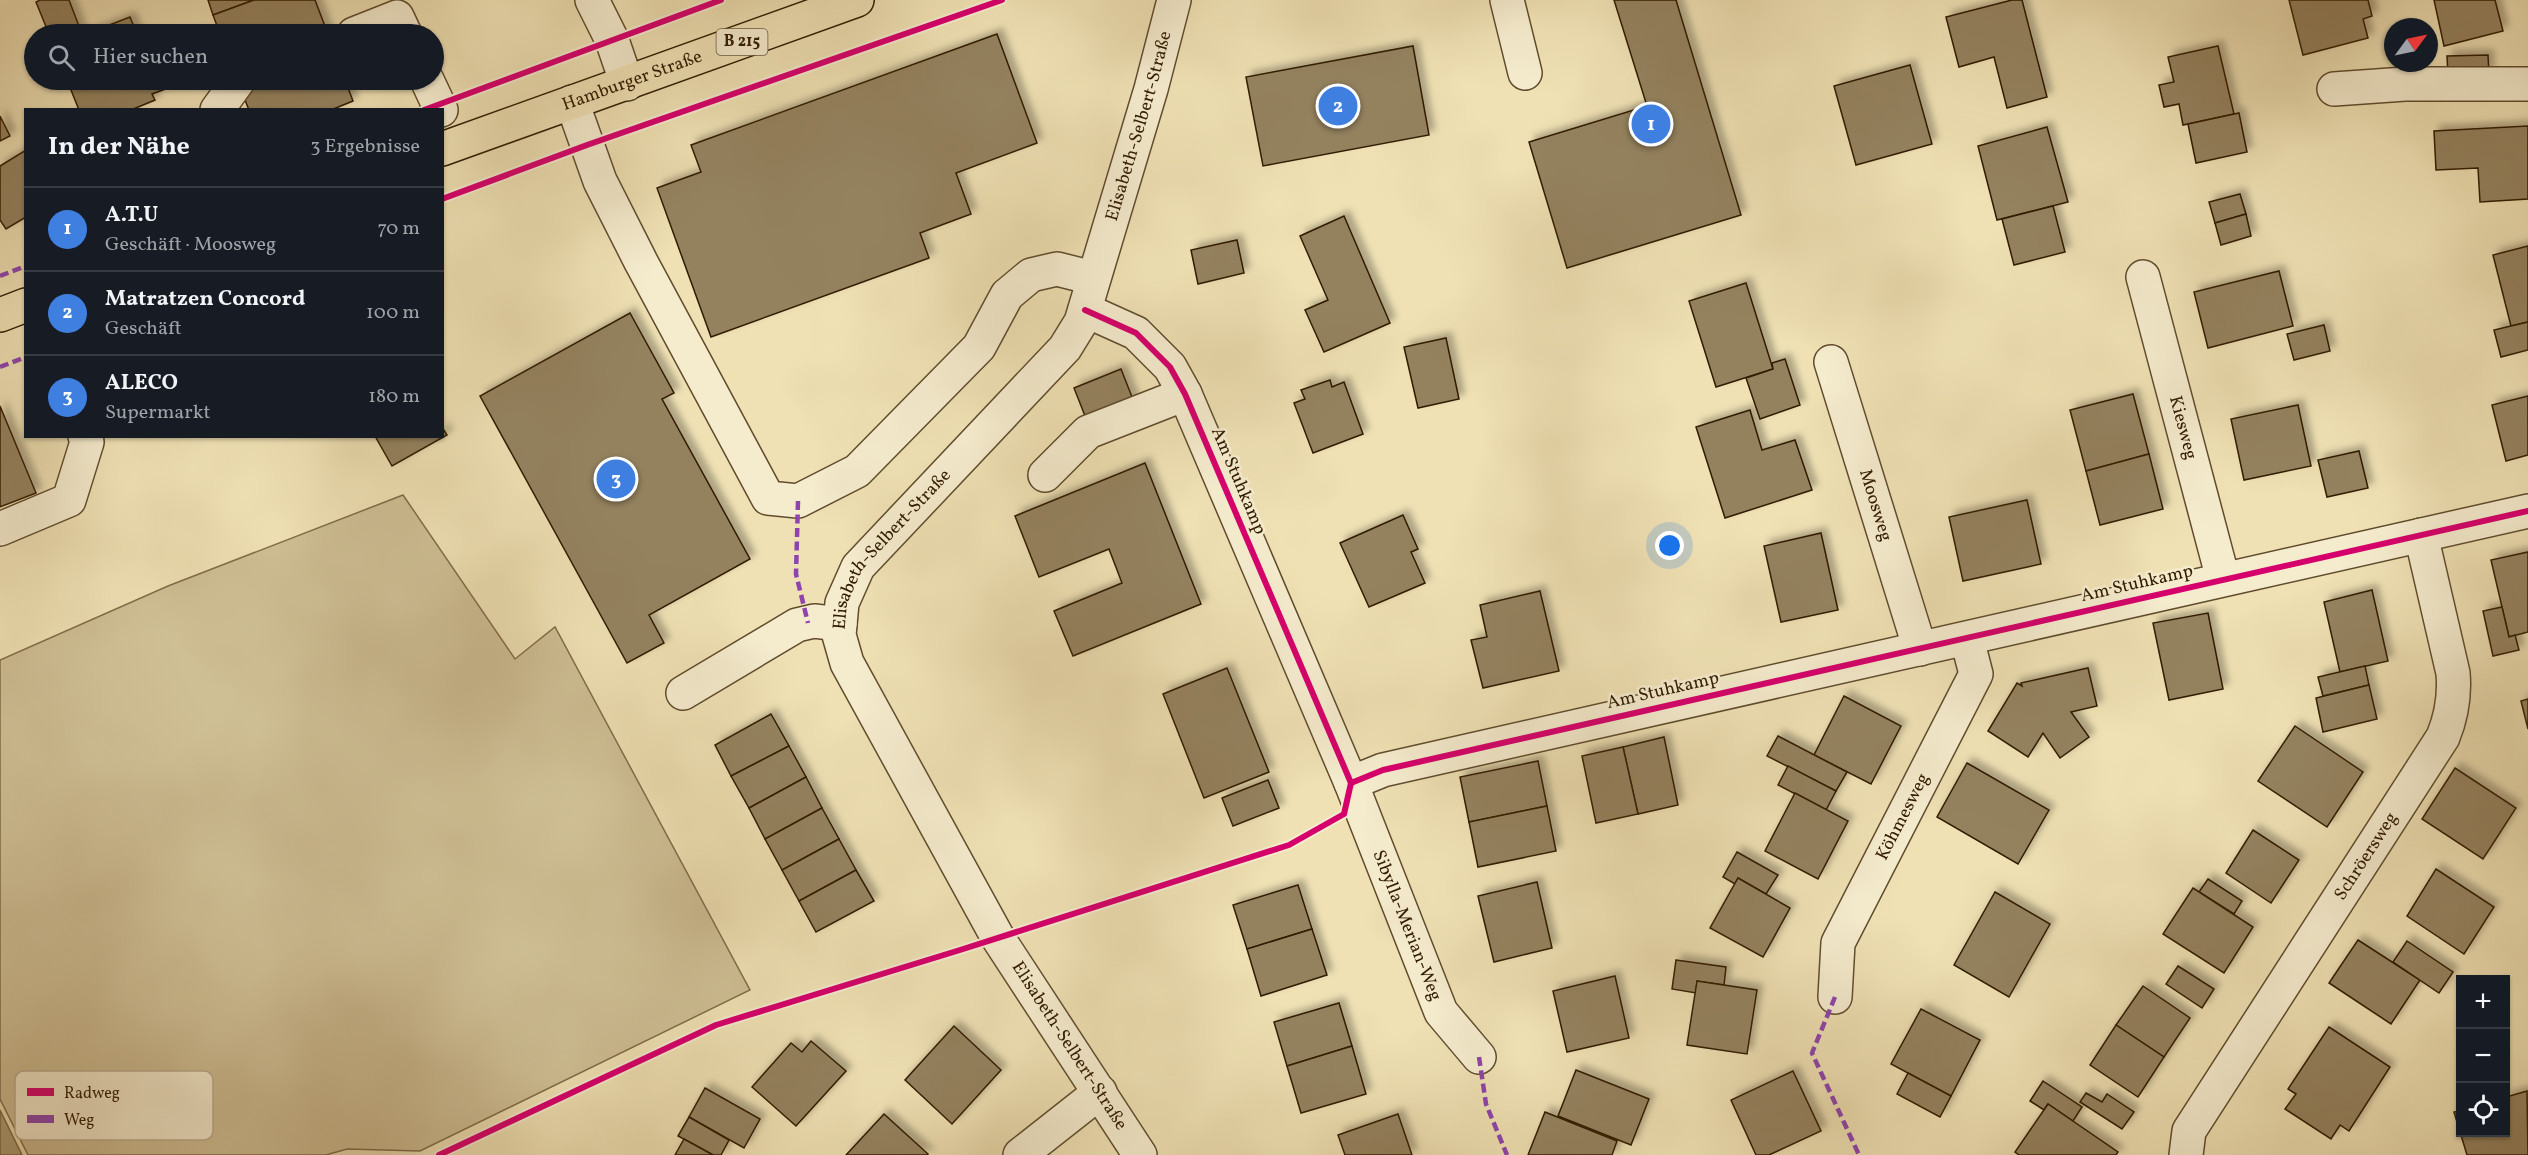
<!DOCTYPE html>
<html lang="de">
<meta charset="utf-8">
<style>
body{margin:0;font-family:Vollkorn,serif;background:#20242c;color:#f1f3f6}
.controls{position:absolute;right:18px;bottom:18px;display:grid;overflow:hidden;border-radius:0px;box-shadow:0 2px 4px #0004}
.controls button{width:54px;height:54px;display:grid;place-items:center;padding:0;border:0;border-bottom:2px solid #363941;background:#171b24;color:#f1f3f6;font:30px sans-serif}
.compass{position:absolute;left:2384px;top:18px;width:54px;height:54px;border-radius:50%;background:#171b24;box-shadow:0 2px 4px #0004;rotate:57deg}
.you{position:absolute;left:1670px;top:546px;width:21px;height:21px;margin:-15px;border:4px solid #fff;border-radius:50%;background:#1a73e8;box-shadow:0 0 0 9px #1a73e833}
.badge{display:grid;place-items:center;width:39px;height:39px;border-radius:50%;background:#8c9099;color:#fff;font-size:20px;font-weight:700}
.pin{position:absolute;translate:-50% -50%;border:3px solid #fff;box-shadow:0 2px 6px #0006}
.list{margin:0;padding:0;list-style:none}
h2{display:flex;justify-content:space-between;align-items:center;height:78px;margin:0;padding:0 24px;font-size:26px}
h2 small{font-size:20px;font-weight:400;color:#9ea1a6}
.list li{display:grid;grid-template-columns:39px 1fr auto;gap:18px;align-items:center;box-sizing:border-box;height:84px;padding:0 24px;border-top:2px solid #363941}
.list b{display:block;font-size:22px;white-space:nowrap}
.list p{margin:0;font-size:20px;white-space:nowrap;color:#9ea1a6}
.list em{font-size:20px;font-style:normal;color:#9ea1a6}
.icon{flex:none;width:33px;height:33px;fill:none;stroke:currentColor;stroke-width:2;stroke-linecap:round;stroke-linejoin:round}
.map{position:relative;flex:none;width:2528px;height:1155px;overflow:hidden}
.search{position:absolute;background:#171b24;box-shadow:0 2px 4px #0004;left:24px;top:24px;width:420px;height:66px;display:flex;align-items:center;gap:15px;box-sizing:border-box;padding:0 21px;border-radius:33px;color:#9ea1a6;font-size:22px}
.panel{position:absolute;background:#171b24;box-shadow:0 2px 4px #0004;left:24px;top:108px;width:420px;height:330px;border-radius:0px}
.map>svg:first-child{display:block}
</style>
<div class="map">
<svg width="2528" height="1155" viewBox="0 0 2528 1155">
<defs>
<filter id="shadow"><feDropShadow dx="5.5" dy="-5.5" stdDeviation="3" flood-color="#0004"/></filter>
</defs>
<rect width="100%" height="100%" fill="#efe1b4"/>
<filter id="stains"><feTurbulence type="fractalNoise" baseFrequency=".00333" numOctaves="4"/><feColorMatrix values="0 0 0 0 .2 0 0 0 0 .09 0 0 0 0 .02 0 0 0 .5 -.17"/></filter>
<radialGradient id="worn" r=".72"><stop offset=".6" stop-color="#630" stop-opacity="0"/><stop offset="1" stop-color="#630" stop-opacity=".3"/></radialGradient>
<path fill="#cfbf95" stroke="#806d4a" stroke-width="1.5" d="M403,495L515,659L555,627L750,990L420,1151L347,1149L326,1155H28L0,1099V660L168,586Z"/>
<path fill="#ae9e77" stroke="#7c6a47" stroke-width="1.5" d="M0,1110L22,1155H0Z"/>
<g fill="#94825e" stroke="#311b00" stroke-width="1.5" filter="url(#shadow)">
<path d="M40,0H69L82,34H49L36,2Z"/>
<path d="M208,0H254L213,15Z"/>
<path d="M254,0H315L328,34H220L213,15Z"/>
<path d="M1614,0H1676L1741,215L1567,268L1529,142L1647,106Z"/>
<path d="M2012,0H2022L2047,97L2007,108L1994,57L1959,67L1946,17Z"/>
<path d="M2289,0H2368L2372,16L2363,19L2368,38L2303,55Z"/>
<path d="M2434,0H2495L2503,31L2444,46Z"/>
<path d="M130,17L137,34H86Z"/>
<path d="M997,34L1037,143L956,173L971,214L920,233L929,258L711,337L657,188L701,172L691,145Z"/>
<path d="M1413,46L1429,135L1263,166L1246,77Z"/>
<path d="M2218,46L2234,114L2183,125L2179,104L2164,107L2159,85L2174,82L2168,57Z"/>
<path d="M2488,55L2489,74L2448,75L2447,56Z"/>
<path d="M1910,65L1932,144L1856,165L1834,86Z"/>
<path d="M67,80H190L152,94L155,100L131,110H79Z"/>
<path d="M237,80H345L353,101L331,110H249Z"/>
<path d="M2239,113L2247,152L2196,163L2188,124Z"/>
<path d="M0,116L10,136L0,141Z"/>
<path d="M2528,126V199L2480,202L2478,168L2436,170L2434,131Z"/>
<path d="M2047,127L2068,202L1997,220L1978,146Z"/>
<path d="M26,150V217L6,229L0,220V166Z"/>
<path d="M2240,194L2246,214L2215,223L2209,202Z"/>
<path d="M2053,206L2065,252L2014,265L2002,219Z"/>
<path d="M2246,214L2251,236L2221,245L2215,223Z"/>
<path d="M1344,216L1390,323L1324,352L1305,310L1328,300L1300,236Z"/>
<path d="M1237,240L1244,273L1198,284L1191,250Z"/>
<path d="M2528,246V322L2511,326L2493,255Z"/>
<path d="M2279,271L2293,326L2208,348L2194,292Z"/>
<path d="M1746,283L1773,369L1716,387L1689,301Z"/>
<path d="M630,313L674,393L662,399L750,559L649,615L664,643L627,663L480,396Z"/>
<path d="M2528,322V350L2501,357L2494,330Z"/>
<path d="M2324,325L2330,351L2294,360L2287,334Z"/>
<path d="M1446,338L1459,399L1418,408L1404,347Z"/>
<path d="M1785,359L1800,405L1760,419L1746,378L1773,369L1772,363Z"/>
<path d="M1121,369L1134,402L1087,421L1074,388Z"/>
<path d="M1330,380L1332,387L1344,382L1363,434L1313,453L1294,403L1305,399L1301,390Z"/>
<path d="M2133,394L2149,454L2086,471L2070,410Z"/>
<path d="M2528,396V455L2506,461L2492,405Z"/>
<path d="M2298,405L2311,466L2244,480L2231,419Z"/>
<path d="M0,406L36,493L0,507Z"/>
<path d="M1750,410L1762,450L1795,440L1812,490L1725,518L1696,427Z"/>
<path d="M442,427L447,435L392,466L375,436H442Z"/>
<path d="M2359,451L2368,488L2327,497L2318,460Z"/>
<path d="M2149,454L2163,509L2100,525L2086,471Z"/>
<path d="M1145,463L1201,604L1073,656L1054,611L1122,583L1109,549L1039,577L1015,516Z"/>
<path d="M2027,500L2041,564L1963,581L1949,517Z"/>
<path d="M1403,515L1418,549L1411,552L1425,583L1369,607L1340,543Z"/>
<path d="M1821,533L1838,610L1781,622L1764,546Z"/>
<path d="M2528,552V632L2509,637L2491,560Z"/>
<path d="M2372,590L2388,661L2340,672L2324,602Z"/>
<path d="M1540,591L1559,671L1483,688L1471,640L1487,637L1480,605Z"/>
<path d="M2502,607L2509,637L2515,635L2519,650L2493,656L2483,611Z"/>
<path d="M2208,613L2223,689L2169,700L2153,623Z"/>
<path d="M2365,666L2369,685L2323,696L2318,677Z"/>
<path d="M1227,668L1269,772L1204,798L1163,694Z"/>
<path d="M2088,668L2097,706L2071,712L2089,737L2060,758L2043,733L2028,757L1988,731L2017,683L2022,686L2021,683Z"/>
<path d="M2369,685L2377,719L2323,732L2316,698Z"/>
<path d="M1844,696L1901,726L1871,784L1814,755Z"/>
<path d="M2528,699V729L2521,701Z"/>
<path d="M771,714L789,746L731,776L715,745Z"/>
<path d="M2295,726L2363,772L2327,827L2258,781Z"/>
<path d="M1778,736L1847,772L1836,791L1767,756Z"/>
<path d="M1664,737L1678,805L1638,814L1623,747Z"/>
<path d="M789,746L806,777L749,808L731,776Z"/>
<path d="M1623,747L1638,814L1596,823L1582,756Z"/>
<path d="M1538,761L1547,806L1469,822L1460,777Z"/>
<path d="M1967,763L2049,810L2018,864L1937,817Z"/>
<path d="M1788,766L1836,791L1826,810L1778,785Z"/>
<path d="M2455,768L2516,808L2483,859L2422,819Z"/>
<path d="M806,777L822,808L765,839L749,808Z"/>
<path d="M1268,780L1279,808L1233,826L1222,798Z"/>
<path d="M1795,793L1848,821L1818,879L1765,851Z"/>
<path d="M1547,806L1556,851L1478,867L1469,822Z"/>
<path d="M822,808L839,839L782,870L765,839Z"/>
<path d="M2253,830L2299,860L2271,903L2226,873Z"/>
<path d="M839,839L856,870L799,901L782,870Z"/>
<path d="M1737,852L1778,875L1766,894L1738,878L1735,884L1723,877Z"/>
<path d="M2436,869L2494,907L2464,954L2407,916Z"/>
<path d="M856,870L874,901L816,932L799,901Z"/>
<path d="M1738,878L1790,908L1763,957L1710,928Z"/>
<path d="M2208,879L2242,901L2234,914L2199,892Z"/>
<path d="M1537,882L1552,948L1494,962L1478,896Z"/>
<path d="M1298,885L1312,929L1247,949L1233,905Z"/>
<path d="M2193,888L2253,927L2224,973L2163,934Z"/>
<path d="M1995,892L2050,924L2009,997L1954,965Z"/>
<path d="M1312,929L1327,975L1261,996L1247,949Z"/>
<path d="M2358,940L2420,980L2391,1024L2329,983Z"/>
<path d="M2407,941L2453,972L2439,993L2393,962Z"/>
<path d="M1676,960L1726,967L1724,985L1697,981L1696,993L1672,989Z"/>
<path d="M2178,966L2214,989L2202,1008L2166,984Z"/>
<path d="M1615,976L1629,1038L1567,1052L1553,991Z"/>
<path d="M1697,981L1757,990L1747,1054L1687,1045Z"/>
<path d="M2143,986L2190,1018L2164,1057L2116,1025Z"/>
<path d="M1339,1003L1352,1046L1287,1066L1274,1022Z"/>
<path d="M1921,1009L1980,1040L1951,1096L1891,1064Z"/>
<path d="M2116,1025L2164,1057L2138,1097L2090,1065Z"/>
<path d="M954,1026L1001,1070L952,1124L905,1080Z"/>
<path d="M2329,1027L2390,1067L2349,1131L2340,1125L2331,1139L2285,1109L2296,1094L2288,1089Z"/>
<path d="M811,1041L846,1071L796,1126L752,1087L791,1043L802,1052Z"/>
<path d="M1352,1046L1366,1094L1301,1113L1287,1066Z"/>
<path d="M1576,1070L1649,1099L1631,1145L1558,1116Z"/>
<path d="M1793,1071L1821,1131L1769,1155H1756L1731,1100Z"/>
<path d="M1908,1073L1951,1096L1940,1117L1897,1094Z"/>
<path d="M2043,1081L2082,1107L2073,1121L2048,1104L2044,1110L2030,1101Z"/>
<path d="M705,1088L760,1119L744,1148L689,1117Z"/>
<path d="M2527,1091L2528,1155H2467L2454,1112L2460,1111V1132H2506V1097Z"/>
<path d="M2086,1093L2102,1102L2107,1094L2134,1112L2122,1129L2080,1102Z"/>
<path d="M2048,1104L2118,1152L2116,1155H2019L2015,1152Z"/>
<path d="M1545,1112L1617,1141L1612,1155H1528Z"/>
<path d="M884,1114L928,1154L927,1155H846Z"/>
<path d="M1398,1114L1412,1155H1345L1338,1135Z"/>
<path d="M689,1117L729,1140L721,1155H713L678,1136Z"/>
<path d="M684,1139L713,1155H675Z"/>
</g>
<g fill="none" stroke-linecap="round" stroke-linejoin="round">
<defs>
<g id="minor">
<path d="M592,0L612,40L627,84"/>
<path d="M1507,0L1525,73"/>
<path d="M354,34L397,17L405,34"/>
<path d="M427,80L441,110"/>
<path d="M2334,89L2405,84H2528"/>
<path d="M572,102L600,181L641,262L768,498L798,501L857,471L979,347L1007,295L1031,275L1057,269L1093,278"/>
<path d="M217,110L238,81"/>
<path id="s1" d="M2143,277L2223,579"/>
<path d="M1085,310L1136,333L1170,367L1185,394L1351,783L1383,770L2528,511"/>
<path id="s2" d="M1831,362L1920,649"/>
<path d="M1045,475L1088,432L1185,394"/>
<path d="M0,529L69,500L87,442L85,436"/>
<path d="M683,693L797,625L814,621L840,624"/>
<path id="s3" d="M1351,783L1441,1012L1479,1057"/>
<path id="s4" d="M1835,997L1838,943L1976,674L1967,639"/>
<path d="M1020,1155L1100,1092"/>
<path id="s5" d="M1140,1155L998,938L847,663L839,635L842,603L858,567L1065,348L1081,322L1151,89L1174,0"/>
<path id="s6" d="M2186,1155L2189,1131L2443,737C2452,715 2455,696 2453,673L2421,535"/>
</g>
<g id="major">
<path id="s7" d="M442,149L857,0"/>
<path d="M0,315L26,305"/>
</g>
</defs>
<use href="#minor" stroke="#604c2d" stroke-width="36"/>
<use href="#major" stroke="#311b00" stroke-width="36"/>
<use href="#minor" stroke="#f5ecce" stroke-width="33"/>
<use href="#major" stroke="#efe1b4" stroke-width="33"/>
<g stroke="#8e44ad" stroke-width="4.5" stroke-dasharray="9 4.5" stroke-linecap="butt">
<path d="M0,276L26,266"/>
<path d="M0,367L26,357"/>
<path d="M798,501L796,574L808,623"/>
<path d="M1835,997L1812,1053L1859,1155"/>
<path d="M1479,1057L1486,1104L1507,1155"/>
</g>
<defs>
<g id="cycleway">
<path d="M424,110L721,0"/>
<path d="M442,199L587,145L1002,0"/>
<path d="M1085,310L1136,333L1170,367L1185,394L1351,783L1383,770L2528,511"/>
<path d="M439,1155L716,1025L960,950L1289,845L1344,814L1351,783"/>
</g>
</defs>
<use href="#cycleway" stroke="#f5ecce" stroke-width="10"/>
<use href="#cycleway" stroke="#d6006c" stroke-width="6"/>
</g>
<g text-anchor="middle" dominant-baseline="central" stroke-width="5" stroke-linejoin="round" paint-order="stroke">
<rect fill="#f5ecce" stroke="#6c5a3e" stroke-width="1.5" x="716.5" y="29" width="51" height="26" rx="4.5"/>
<g font-size="16" font-weight="bold" fill="#311b00">
<text x="742" y="42">B 215</text>
</g>
<g font-size="18" fill="#311b00" stroke="#f5ecce">
<text stroke="none"><textPath href="#s7" startOffset="202">Hamburger Straße</textPath></text>
<text stroke="none"><textPath href="#s5" startOffset="1210">Elisabeth-Selbert-Straße</textPath></text>
<text stroke="none"><textPath href="#s1" startOffset="156">Kiesweg</textPath></text>
<text transform="translate(1238 481) rotate(67)">Am Stuhkamp</text>
<text stroke="none"><textPath href="#s2" startOffset="150">Moosweg</textPath></text>
<text stroke="none"><textPath href="#s5" startOffset="706">Elisabeth-Selbert-Straße</textPath></text>
<text transform="translate(2137 584) rotate(-13)">Am Stuhkamp</text>
<text transform="translate(1663 691) rotate(-13)">Am Stuhkamp</text>
<text stroke="none"><textPath href="#s4" startOffset="196">Köhmesweg</textPath></text>
<text stroke="none"><textPath href="#s6" startOffset="351">Schröersweg</textPath></text>
<text stroke="none"><textPath href="#s3" startOffset="153">Sibylla-Merian-Weg</textPath></text>
<text transform="translate(1069 1046) rotate(57)">Elisabeth-Selbert-Straße</text>
</g>
</g>
<rect x="15" y="1071" width="198" height="69" rx="9" fill="#f5ecce" stroke="#baad90" stroke-width="1.5"/>
<rect x="27" y="1088" width="27" height="8" fill="#d6006c"/>
<rect x="27" y="1115" width="27" height="8" fill="#8e44ad"/>
<g font-size="16" fill="#311b00">
<text x="64" y="1098">Radweg</text>
<text x="64" y="1125">Weg</text>
</g>
<rect width="100%" height="100%" filter="url(#stains)"/>
<rect width="100%" height="100%" fill="url(#worn)"/>
</svg>
<div class="controls">
<button>+</button>
<button>−</button>
<button><svg class="icon" aria-label="locate" viewBox="0 0 24 24"><circle cx="12" cy="12" r="6"/><path d="M12 2v4M12 18v4M2 12h4M18 12h4"/></svg></button>
</div>
<svg class="compass" viewBox="-18 -18 36 36"><path d="M0-13l5 13h-10z" fill="#e53935"/><path d="M0 13l5-13h-10z" fill="#9ea1a6"/></svg>
<div class="you"></div>
<div class="pin badge" style="left:1651px;top:124px;background:#3f7fe0">1</div>
<div class="pin badge" style="left:1338px;top:106px;background:#3f7fe0">2</div>
<div class="pin badge" style="left:616px;top:479px;background:#3f7fe0">3</div>
<div class="search"><svg class="icon" aria-label="search" viewBox="0 0 24 24"><circle cx="10" cy="10" r="6"/><path d="M15 15l6 6"/></svg>Hier suchen</div>
<section class="panel">
<h2>In der Nähe<small>3 Ergebnisse</small></h2>
<ul class="list">
<li><span class="badge" style="background:#3f7fe0">1</span><div><b>A.T.U</b><p>Geschäft · Moosweg</p></div><em>70 m</em></li>
<li><span class="badge" style="background:#3f7fe0">2</span><div><b>Matratzen Concord</b><p>Geschäft</p></div><em>100 m</em></li>
<li><span class="badge" style="background:#3f7fe0">3</span><div><b>ALECO</b><p>Supermarkt</p></div><em>180 m</em></li>
</ul>
</section>
</div>
